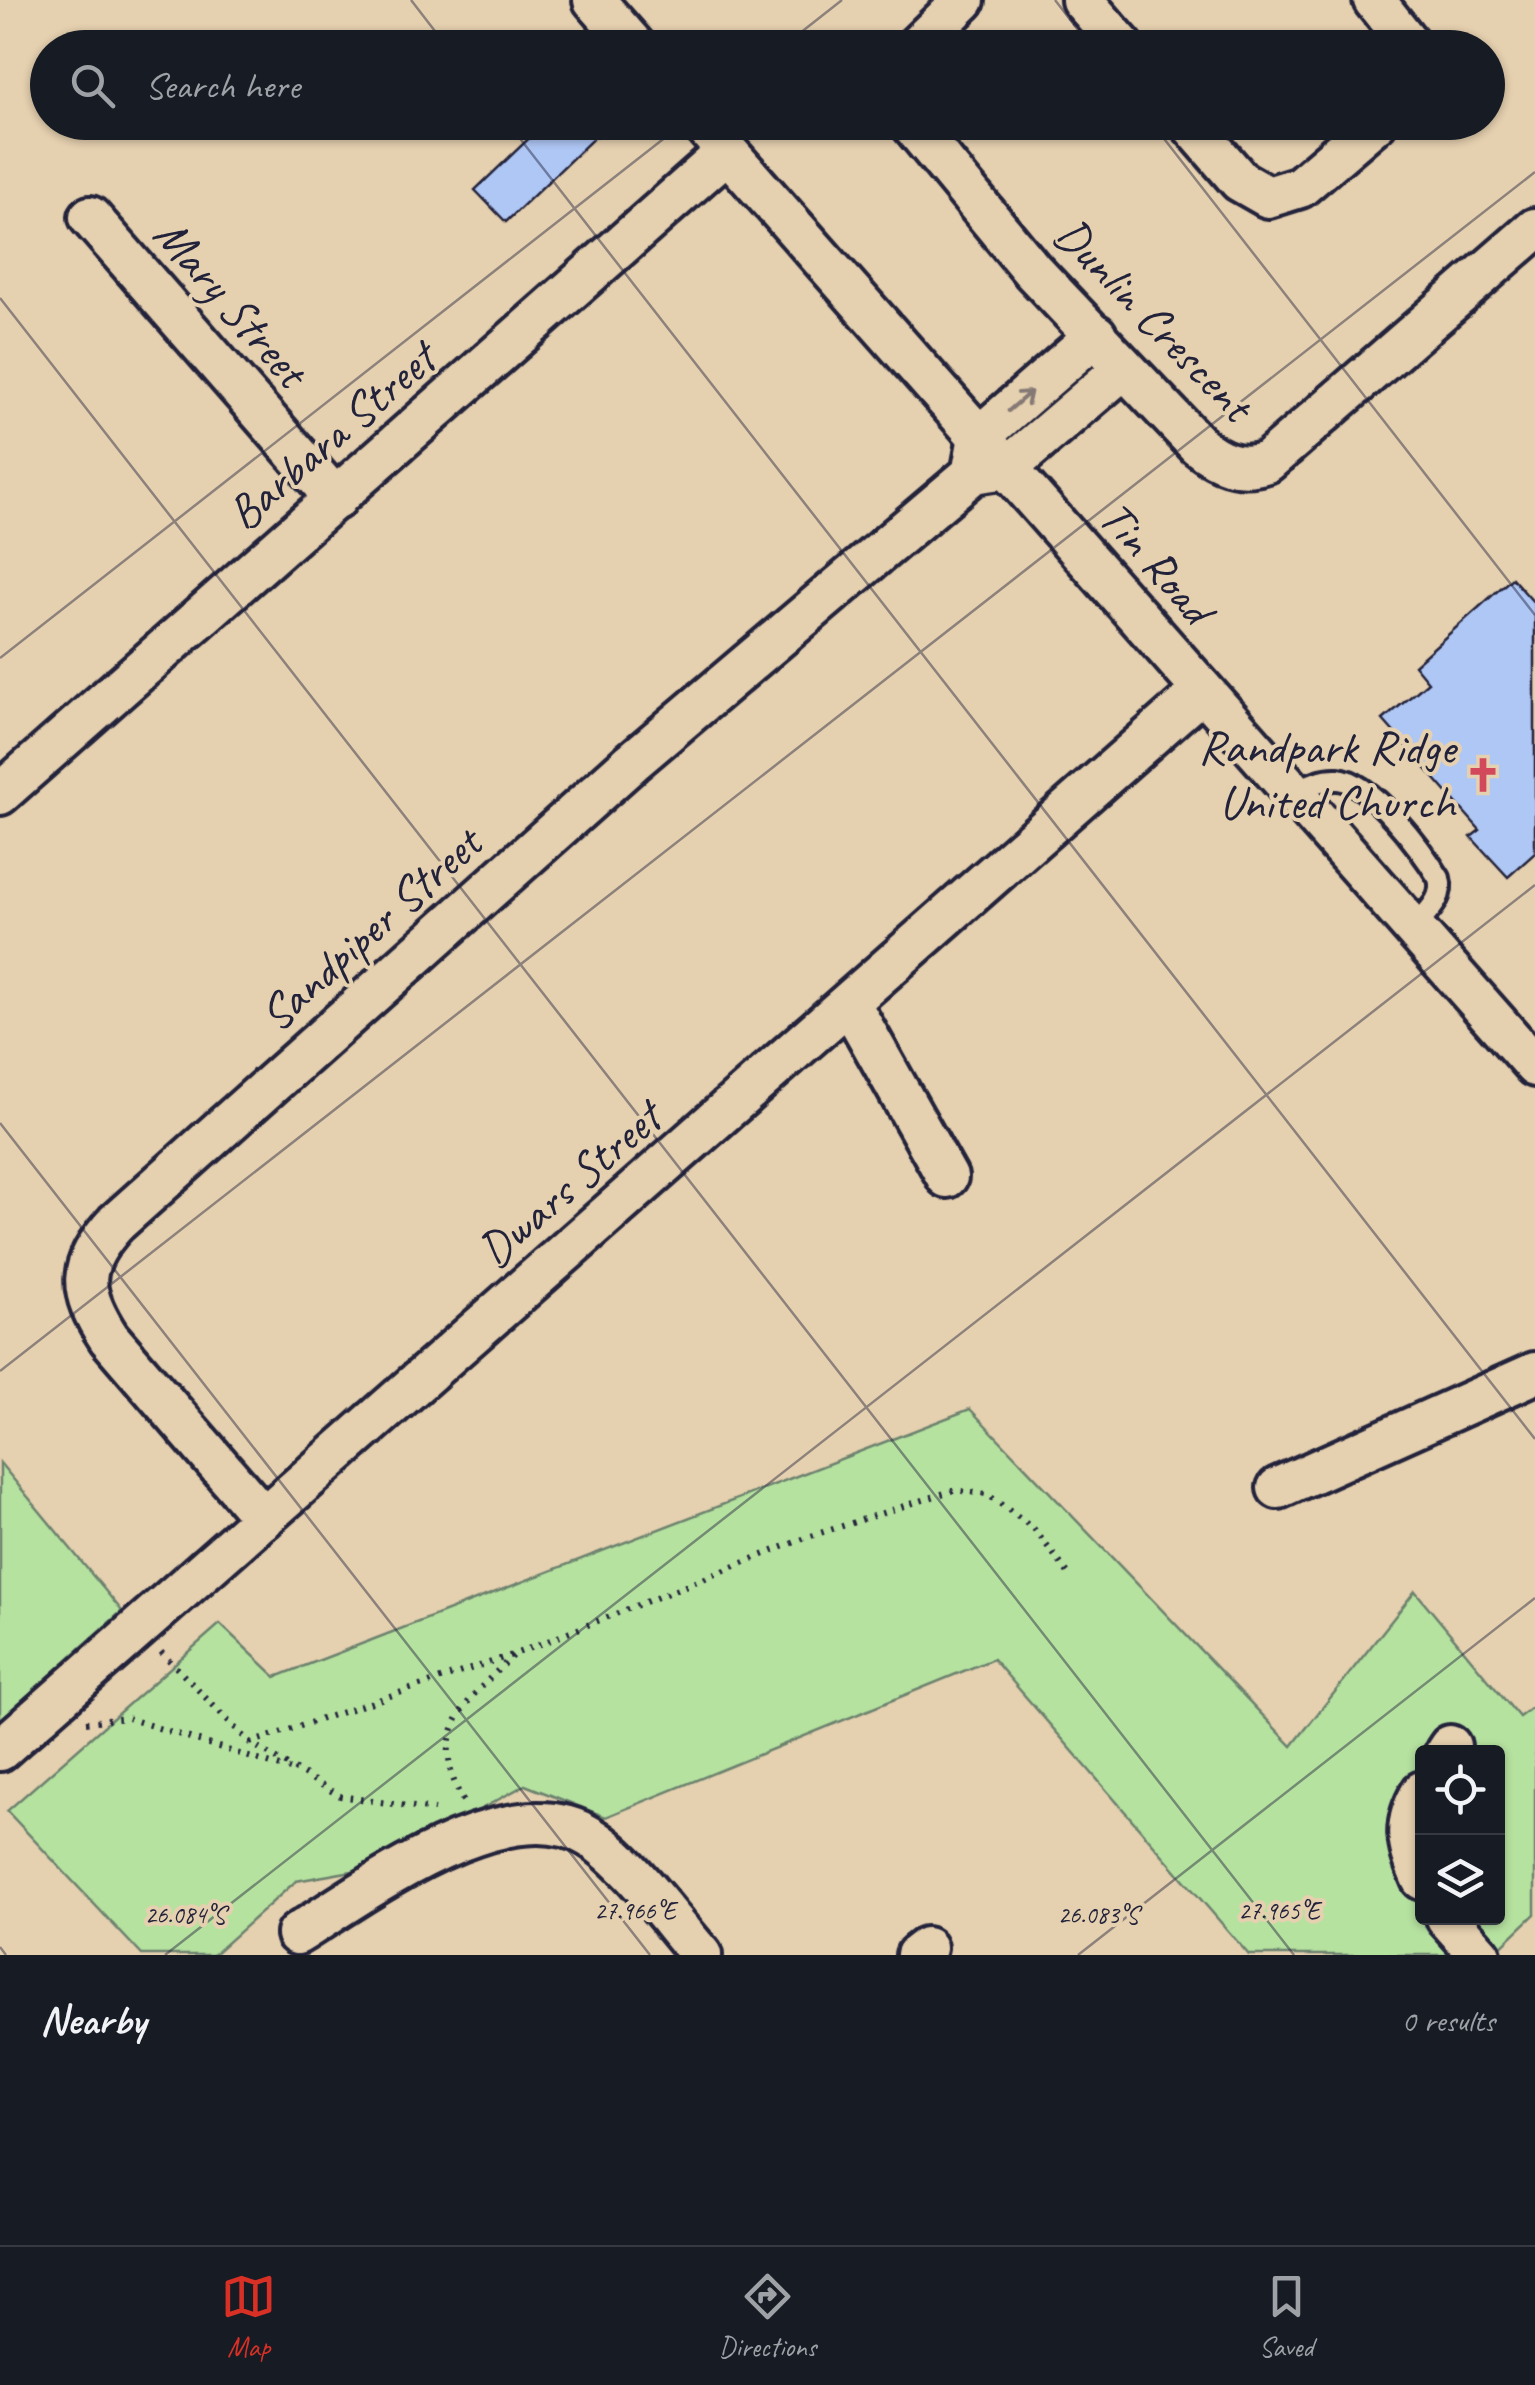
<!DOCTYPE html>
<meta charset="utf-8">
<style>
body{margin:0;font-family:Caveat,sans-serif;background:#20242c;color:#f1f3f6}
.controls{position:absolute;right:30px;bottom:30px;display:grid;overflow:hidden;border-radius:10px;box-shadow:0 2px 8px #0004}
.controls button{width:90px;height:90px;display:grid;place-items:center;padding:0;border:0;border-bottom:2px solid #363941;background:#171b24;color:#f1f3f6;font:50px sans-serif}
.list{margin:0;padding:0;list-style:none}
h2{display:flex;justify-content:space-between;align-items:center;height:130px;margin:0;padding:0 40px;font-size:42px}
h2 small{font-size:32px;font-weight:400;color:#9ea1a6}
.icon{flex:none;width:55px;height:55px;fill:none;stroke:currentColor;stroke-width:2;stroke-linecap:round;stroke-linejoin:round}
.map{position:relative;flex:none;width:1535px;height:1955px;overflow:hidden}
.search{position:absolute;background:#171b24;box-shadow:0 2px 8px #0004;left:30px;right:30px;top:30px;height:110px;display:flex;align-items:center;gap:25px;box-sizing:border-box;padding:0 35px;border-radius:55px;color:#9ea1a6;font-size:38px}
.sheet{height:290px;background:#171b24}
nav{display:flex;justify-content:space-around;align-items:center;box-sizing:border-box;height:140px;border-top:2px solid #363941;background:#171b24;font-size:28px;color:#9ea1a6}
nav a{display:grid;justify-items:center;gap:5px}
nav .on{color:#d93025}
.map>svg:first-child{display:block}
</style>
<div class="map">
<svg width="1535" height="1955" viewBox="0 0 1535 1955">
<rect width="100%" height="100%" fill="#e5d0af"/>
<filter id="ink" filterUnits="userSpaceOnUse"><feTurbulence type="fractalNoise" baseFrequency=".01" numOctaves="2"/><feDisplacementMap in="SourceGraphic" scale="20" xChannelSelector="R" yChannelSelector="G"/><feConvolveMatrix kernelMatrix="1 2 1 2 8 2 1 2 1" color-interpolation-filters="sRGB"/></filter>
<g filter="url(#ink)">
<g fill="#b6e2a0" stroke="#6c826e" stroke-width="2.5" fill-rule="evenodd">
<path d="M970,1409L1292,1746L1415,1591L1519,1717L1535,1705V1914L1492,1955H1249L993,1659L606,1817L525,1785L375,1867L296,1881L213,1955H142L7,1811L220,1624L276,1677ZM1422,1752H1498V1918H1422Z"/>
<path d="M0,1463L122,1611L0,1720Z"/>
</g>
<g fill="#afc7f5" stroke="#22223b" stroke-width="2.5">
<path d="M546,122H597L603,129L506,222L475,190Z"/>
<path d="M1512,578L1535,604V853L1508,877L1471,837L1480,830L1383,720L1428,682L1414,665Z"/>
</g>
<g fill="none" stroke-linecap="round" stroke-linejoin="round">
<defs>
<path id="lane" d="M1293,793C1308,786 1321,778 1338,779C1372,782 1422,850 1439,878C1445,899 1426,913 1413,929"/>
<g id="street">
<path d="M594,0L636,48"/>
<path d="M1082,0L1124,48"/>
<path d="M1374,0L1412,48"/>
<path d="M915,48L964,0"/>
<path d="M701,122L1535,1066"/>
<path d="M910,122L1032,270L1198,445C1219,463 1240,471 1267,462L1535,229"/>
<path d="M1189,122L1240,181L1268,197L1300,187L1376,122"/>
<path d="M90,217L336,499"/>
<path d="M974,464L979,437L1096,335"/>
<path d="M0,794L727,152"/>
<path d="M850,1004L947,1177"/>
<path d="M1278,1488L1535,1373"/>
<path d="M264,1518L109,1338C78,1290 77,1266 116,1223L632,762L973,473L1007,468L1124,368"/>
<path d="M0,1750L1202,691"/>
<path d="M1446,1752L1450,1746"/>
<path d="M1422,1792C1403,1823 1407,1846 1422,1879"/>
<path d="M1447,1918L1480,1955"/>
<path d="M297,1934C366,1891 508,1785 590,1837C628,1860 671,1921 701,1955"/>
<path d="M917,1955L926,1948"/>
</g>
</defs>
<use href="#lane" stroke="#22223b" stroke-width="28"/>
<use href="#street" stroke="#22223b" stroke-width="48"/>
<g stroke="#22223b" stroke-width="6" stroke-dasharray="2.5 8" stroke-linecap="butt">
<path d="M161,1652L250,1743L340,1796L434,1810"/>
<path d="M86,1722L127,1718L290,1770"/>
<path d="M250,1743L515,1654L808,1537L954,1490L987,1494L1034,1529L1068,1573"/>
<path d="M463,1801C427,1734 465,1701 513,1656"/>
</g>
<use href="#lane" stroke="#e5d0af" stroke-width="20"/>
<use href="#street" stroke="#e5d0af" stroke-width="40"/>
</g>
<defs><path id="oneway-shaft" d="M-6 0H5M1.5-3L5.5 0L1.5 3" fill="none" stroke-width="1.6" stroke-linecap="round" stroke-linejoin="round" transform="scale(2.5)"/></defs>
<use stroke="#847975" href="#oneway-shaft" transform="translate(1020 401) rotate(-41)"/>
</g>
<path fill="none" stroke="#22223b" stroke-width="2.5" stroke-opacity="0.45" d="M411,0L448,48M1055,0L1092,48M781,48L842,0M507,122L1535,1439M1151,122L1535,615M0,298L1294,1955M0,658L685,122M0,1123L650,1955M0,1371L1535,172M0,1947L6,1955M165,1955L1535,885M1078,1955L1535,1598"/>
<defs>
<symbol id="church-bare" viewBox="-9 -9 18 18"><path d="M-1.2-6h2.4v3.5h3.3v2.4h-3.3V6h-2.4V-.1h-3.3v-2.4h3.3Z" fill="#d1495b" stroke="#e5d0af" stroke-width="2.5" paint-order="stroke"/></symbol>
</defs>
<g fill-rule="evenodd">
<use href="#church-bare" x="1458" y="750" width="50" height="50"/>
</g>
<g text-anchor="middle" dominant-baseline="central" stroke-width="8" stroke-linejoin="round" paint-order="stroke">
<g font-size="48" fill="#22223b" stroke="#e5d0af">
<text transform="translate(231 302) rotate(49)">Mary Street</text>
<text transform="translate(1154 319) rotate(46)">Dunlin Crescent</text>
<text transform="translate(331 436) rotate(-41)">Barbara Street</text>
<text transform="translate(1156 562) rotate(49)">Tin Road</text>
<text transform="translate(370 929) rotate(-42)">Sandpiper Street</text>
<text transform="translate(569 1184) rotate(-41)">Dwars Street</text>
</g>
<g font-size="48" fill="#22223b" stroke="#e5d0af" text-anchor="end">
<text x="1455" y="747">Randpark Ridge<tspan x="1455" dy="55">United Church</tspan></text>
</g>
</g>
<g font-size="25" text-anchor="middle" fill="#22223b" stroke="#e5d0af" stroke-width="8" stroke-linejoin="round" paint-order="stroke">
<text x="635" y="1919">27.966°E</text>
<text x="1279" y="1919">27.965°E</text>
<text x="185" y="1923">26.084°S</text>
<text x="1098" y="1923">26.083°S</text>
</g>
</svg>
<div class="controls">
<button><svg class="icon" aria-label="locate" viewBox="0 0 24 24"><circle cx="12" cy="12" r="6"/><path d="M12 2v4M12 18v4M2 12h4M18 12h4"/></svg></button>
<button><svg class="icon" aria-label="layers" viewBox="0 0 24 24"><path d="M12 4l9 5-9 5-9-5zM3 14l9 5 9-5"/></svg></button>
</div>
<div class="search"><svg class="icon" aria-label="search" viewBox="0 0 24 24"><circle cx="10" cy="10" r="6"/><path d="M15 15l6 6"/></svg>Search here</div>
</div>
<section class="sheet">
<h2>Nearby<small>0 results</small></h2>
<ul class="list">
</ul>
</section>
<nav>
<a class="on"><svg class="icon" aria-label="map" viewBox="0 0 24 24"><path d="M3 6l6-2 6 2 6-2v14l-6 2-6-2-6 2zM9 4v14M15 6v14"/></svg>Map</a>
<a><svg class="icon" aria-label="directions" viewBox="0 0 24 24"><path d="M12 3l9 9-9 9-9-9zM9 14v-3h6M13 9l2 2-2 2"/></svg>Directions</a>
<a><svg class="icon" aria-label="saved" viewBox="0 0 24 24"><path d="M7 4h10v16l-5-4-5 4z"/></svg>Saved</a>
</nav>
